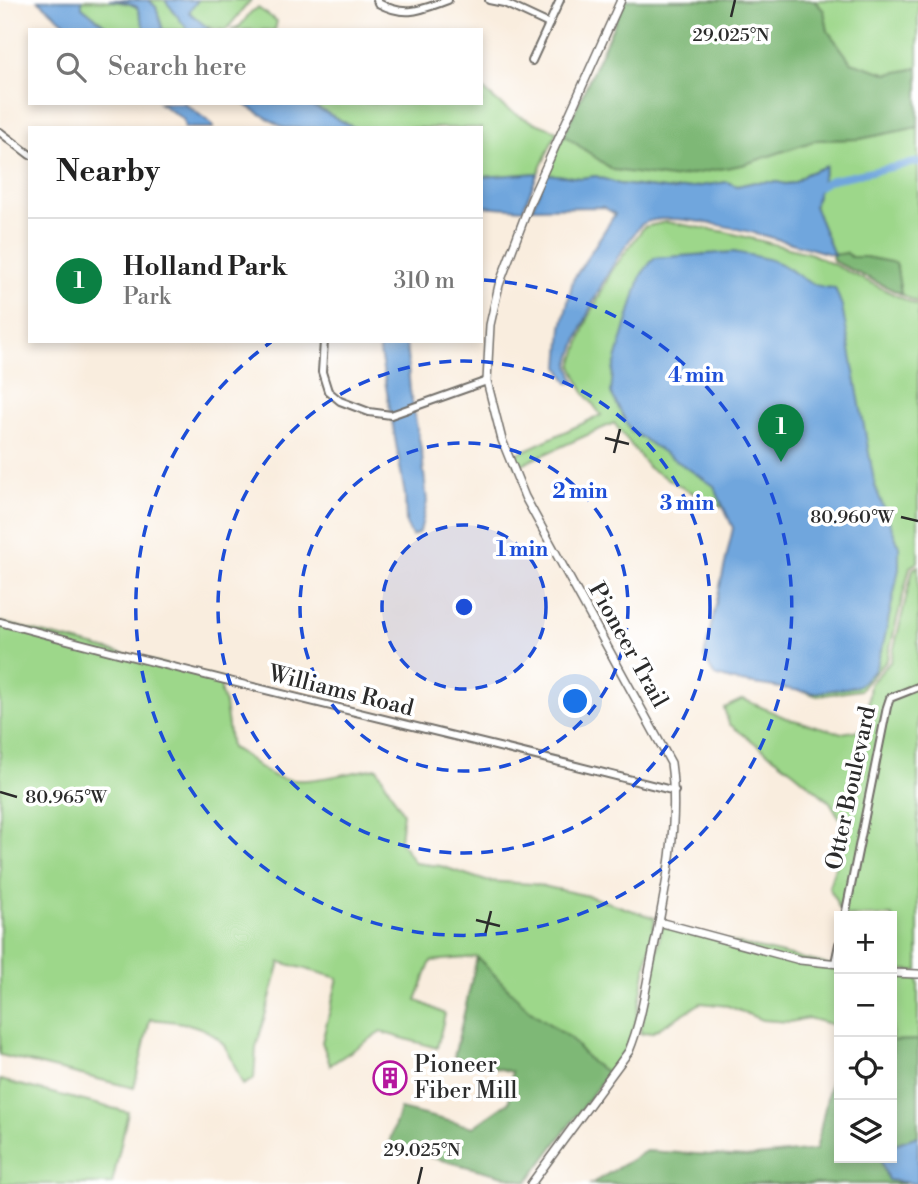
<!DOCTYPE html>
<meta charset="utf-8">
<style>
body{margin:0;font-family:"Libre Bodoni",serif;background:#f6f6f6;color:#222}
.controls{position:absolute;right:21px;bottom:21px;display:grid;overflow:hidden;border-radius:0px;box-shadow:0 4px 10px #0003}
.controls button{width:63px;height:63px;display:grid;place-items:center;padding:0;border:0;border-bottom:2px solid #e0e0e0;background:#fff;color:#222;font:35px sans-serif}
.you{position:absolute;left:576px;top:702px;width:24px;height:24px;margin:-18px;border:5px solid #fff;border-radius:50%;background:#1a73e8;box-shadow:0 0 0 10px #1a73e833}
.badge{display:grid;place-items:center;width:46px;height:46px;border-radius:50%;background:#0b8043;color:#fff;font-size:23px;font-weight:700}
.pin{position:absolute;translate:-50% -58px;filter:drop-shadow(0 2px 4px #0008)}
.pin::after{content:'';position:absolute;top:37px;width:24px;height:21px;background:inherit;clip-path:polygon(0 0,100% 0,50% 100%)}
.list{margin:0;padding:0;list-style:none}
h2{display:flex;justify-content:space-between;align-items:center;height:91px;margin:0;padding:0 28px;font-size:30px}
h2 small{font-size:23px;font-weight:400;color:#767676}
.list li{display:grid;grid-template-columns:46px 1fr auto;gap:21px;align-items:center;box-sizing:border-box;height:126px;padding:0 28px;border-top:2px solid #e0e0e0}
.list b{display:block;font-size:26px;white-space:nowrap}
.list p{margin:0;font-size:23px;white-space:nowrap;color:#767676}
.list em{font-size:23px;font-style:normal;color:#767676}
.icon{flex:none;width:38px;height:38px;fill:none;stroke:currentColor;stroke-width:2;stroke-linecap:round;stroke-linejoin:round}
.map{position:relative;flex:none;width:918px;height:1184px;overflow:hidden}
.search{position:absolute;background:#fff;box-shadow:0 4px 10px #0003;left:28px;top:28px;width:455px;height:77px;display:flex;align-items:center;gap:18px;box-sizing:border-box;padding:0 24px;border-radius:0px;color:#767676;font-size:26px}
.panel{position:absolute;background:#fff;box-shadow:0 4px 10px #0003;left:28px;top:126px;width:455px;height:217px;border-radius:0px}
.map>svg:first-child{display:block}
</style>
<div class="map">
<svg width="918" height="1184" viewBox="0 0 918 1184">
<rect width="100%" height="100%" fill="#fff"/>
<filter id="ink" filterUnits="userSpaceOnUse"><feTurbulence type="fractalNoise" baseFrequency=".0143" numOctaves="2"/><feDisplacementMap in="SourceGraphic" scale="14" xChannelSelector="R" yChannelSelector="G"/><feConvolveMatrix kernelMatrix="1 2 1 2 8 2 1 2 1" color-interpolation-filters="sRGB"/></filter>
<filter id="wash" filterUnits="userSpaceOnUse"><feTurbulence type="fractalNoise" baseFrequency=".00686" numOctaves="4" result="noise"/><feDisplacementMap in="SourceGraphic" scale="28" xChannelSelector="R" yChannelSelector="G"/><feGaussianBlur stdDeviation="1.57" result="paint"/><feColorMatrix in="noise" values="0 0 0 0 0 0 0 0 0 0 0 0 0 0 0 0 0 1.4 0 .05"/><feComposite in="paint" operator="in"/></filter>
<g filter="url(#wash)">
<rect width="100%" height="100%" fill="#f9edde"/>
<g fill="#9dd78a" stroke="#64815a" stroke-width="2">
<path d="M82,0C96,0 128,0 138,8C143,13 144,23 145,30H111L82,7Z"/>
<path d="M149,0H165L188,30H163L156,7Z"/>
<path d="M198,0H251L226,30C210,30 198,25 189,11Z"/>
<path d="M814,0H918V68L888,74L851,62L828,31L824,11Z"/>
<path d="M258,8L277,21L275,30H231L240,26L251,12Z"/>
<path d="M481,87C506,113 525,119 557,131L538,173L481,177V128H355L319,109L301,103H481Z"/>
<path d="M918,127V303L901,294L896,263L865,257H851L847,253L834,255L814,206L826,167L806,174L794,183L784,184L777,182H755L737,186L727,182L674,190L619,184L596,176L581,178L547,174L564,135L588,152L742,165L817,140L860,139Z"/>
<path d="M666,222L726,232L812,254L918,306V562L910,567L887,660L860,690L817,696L717,661L748,519L689,491L649,468L614,423L516,467L512,456L601,415L583,391L572,366L587,321L611,272L644,227Z"/>
<path d="M918,566V971L892,969V916H843L829,887L846,829L830,802L794,772L729,724L724,708L743,699L786,718L842,733L866,729L870,684L891,661L913,569Z"/>
<path d="M0,622L221,679V693L225,704L231,748C247,754 254,765 268,773C295,790 347,772 377,768L403,813L400,841L415,863L441,866L486,881L533,884L589,896L655,918L635,1026L626,1049L608,1073L592,1063L571,1039L529,1010L477,957L431,961L416,1000L445,1014L437,1048L381,1032L330,1065L322,1042L338,978L280,962L256,1048L254,1079L243,1085C236,1072 232,1055 223,1044C207,1023 174,1021 150,1019L134,1088L0,1055Z"/>
<path d="M662,926L839,967V1034L834,1025L808,1018L790,1022L762,1020L728,1006L701,1003L653,1032L640,1034Z"/>
<path d="M892,976L918,978V1040L892,1041Z"/>
<path d="M0,1080L128,1112L112,1184H0Z"/>
</g>
<g fill="#7eb876" stroke="#547250" stroke-width="2">
<path d="M625,0H814L824,11L828,31L851,62L888,74L918,68V127L860,139L817,140L742,165L671,178L613,170L564,135Z"/>
<path d="M847,253L851,257H865L896,263L901,294L833,261L832,255Z"/>
<path d="M477,957L529,1010L571,1039L592,1063L608,1073L527,1182L388,1146L400,1109L473,1127L509,1102L512,1072L454,1057Z"/>
<path d="M918,1040V1136L892,1145V1041Z"/>
<path d="M839,1042V1158H880L888,1180L905,1184H591L646,1151L746,1157L816,1150Z"/>
</g>
<g fill="#70a6dd" stroke="#4e6884" stroke-width="2">
<path d="M38,0H82V7L111,30H73Z"/>
<path d="M109,0H149L156,7L163,30H145L137,7L128,3Z"/>
<path d="M165,0H198L189,12L210,30H188Z"/>
<path d="M159,103H184L212,124L213,128H185L183,119Z"/>
<path d="M242,103H301L319,109L355,128H284Z"/>
<path d="M826,166L814,206L834,255C796,245 674,205 642,224C637,228 633,236 629,241C600,281 584,319 569,365L575,382L568,383L559,367L562,327L573,280L615,214L603,207L532,208L547,174L581,178L596,176L619,184L674,190L727,182L737,186L755,182H777L785,184L794,183L806,174Z"/>
<path d="M538,173L523,209L481,206V177Z"/>
<path d="M734,252C748,255 766,257 779,263C802,275 805,287 835,288L842,306L875,486L899,546V569L884,641L875,670L858,686L814,693L734,681L714,675L704,657L733,528L714,486L630,430L611,393L613,370L641,275L654,258Z"/>
<path d="M378,341H406L410,391L422,454L427,502L420,532L412,536L406,524L405,495Z"/>
<path d="M918,1136V1184L888,1180L880,1158H892V1145Z"/>
</g>
<g fill="none" stroke-linecap="round" stroke-linejoin="round">
<path stroke="#70a6dd" stroke-width="7" d="M815,189L830,180L918,162"/>
</g>
</g>
<g filter="url(#ink)">
<g fill="none" stroke-linecap="round" stroke-linejoin="round">
<defs>
<g id="minor">
<path d="M377,0L378,3C406,18 420,10 448,0"/>
<path d="M489,0L504,3L549,24"/>
<path d="M532,61L560,0"/>
<path d="M0,132L30,155"/>
<path d="M324,341L322,372L328,391L340,401L369,412L391,415L487,381"/>
<path d="M0,622C224,683 450,733 675,791"/>
<path d="M845,916L887,707L890,698L918,687"/>
<path d="M835,963L839,944"/>
</g>
<g id="tertiary">
<path d="M659,922L800,960L839,964"/>
<path d="M892,973L918,974"/>
<path d="M531,1184L629,1051C641,1022 645,992 651,962C664,897 680,829 671,763L525,497L502,440L487,381L490,325L499,285L531,200L621,0"/>
</g>
</defs>
<use href="#minor" stroke="#736f6a" stroke-width="10"/>
<use href="#tertiary" stroke="#736f6a" stroke-width="10"/>
<use href="#minor" stroke="#fff" stroke-width="6"/>
<use href="#tertiary" stroke="#fff" stroke-width="7"/>
</g>
</g>
<path fill="none" stroke="#2b2b2b" stroke-width="2.5" d="M731,17L735,0M605,438L629,444M614,453L620,429M901,517L918,521M0,792L17,797M476,920L500,926M485,935L491,911M418,1184L422,1167"/>
<circle cx="464" cy="607" r="82" fill="#1d4ed8" fill-opacity=".12"/>
<g fill="none" stroke="#1d4ed8" stroke-width="3.5" stroke-dasharray="12 9">
<circle cx="464" cy="607" r="82"/>
<circle cx="464" cy="607" r="164"/>
<circle cx="464" cy="607" r="246"/>
<path d="M484 280A328 328 0 1 1 271 342"/>
</g>
<defs>
<symbol id="building-ring" viewBox="-11 -11 22 22"><circle r="9.5" fill="#fff" stroke="#b5179e" stroke-width="1.5"/><path d="M-4-6H4V6H1V3H-1V6H-4ZM-2.5-4.3h1.7v1.8h-1.7ZM.8-4.3h1.7v1.8H.8ZM-2.5-1h1.7V.8h-1.7ZM.8-1h1.7V.8H.8Z" fill="#b5179e"/></symbol>
</defs>
<g fill-rule="evenodd">
<use href="#building-ring" x="371" y="1059" width="38" height="38"/>
</g>
<g text-anchor="middle" dominant-baseline="central" stroke-width="7" stroke-linejoin="round" paint-order="stroke">
<g font-size="23" fill="#2b2b2b" stroke="#fff">
<text transform="translate(628 645) rotate(61)">Pioneer Trail</text>
<text transform="translate(341 691) rotate(14)">Williams Road</text>
<text transform="translate(851 788) rotate(-78)">Otter Boulevard</text>
</g>
<g font-size="23" fill="#2b2b2b" stroke="#fff" text-anchor="start">
<text x="414" y="1065">Pioneer<tspan x="414" dy="26">Fiber Mill</tspan></text>
</g>
</g>
<g font-size="18" text-anchor="middle" fill="#2b2b2b" stroke="#fff" stroke-width="7" stroke-linejoin="round" paint-order="stroke">
<text x="731" y="41">29.025°N</text>
<text x="852" y="523">80.960°W</text>
<text x="66" y="803">80.965°W</text>
<text x="422" y="1156">29.025°N</text>
</g>
<circle cx="464" cy="607" r="10" fill="#1d4ed8" stroke="#fff" stroke-width="3.5"/>
<g font-size="21" text-anchor="middle" font-weight="bold" fill="#1d4ed8" stroke="#fff" stroke-width="7" stroke-linejoin="round" paint-order="stroke">
<text x="696" y="382">4 min</text>
<text x="580" y="498">2 min</text>
<text x="687" y="510">3 min</text>
<text x="522" y="556">1 min</text>
</g>
</svg>
<div class="controls">
<button>+</button>
<button>−</button>
<button><svg class="icon" aria-label="locate" viewBox="0 0 24 24"><circle cx="12" cy="12" r="6"/><path d="M12 2v4M12 18v4M2 12h4M18 12h4"/></svg></button>
<button><svg class="icon" aria-label="layers" viewBox="0 0 24 24"><path d="M12 4l9 5-9 5-9-5zM3 14l9 5 9-5"/></svg></button>
</div>
<div class="you"></div>
<div class="pin badge" style="left:781px;top:462px">1</div>
<div class="search"><svg class="icon" aria-label="search" viewBox="0 0 24 24"><circle cx="10" cy="10" r="6"/><path d="M15 15l6 6"/></svg>Search here</div>
<section class="panel">
<h2>Nearby<small></small></h2>
<ul class="list">
<li><span class="badge">1</span><div><b>Holland Park</b><p>Park</p></div><em>310 m</em></li>
</ul>
</section>
</div>
